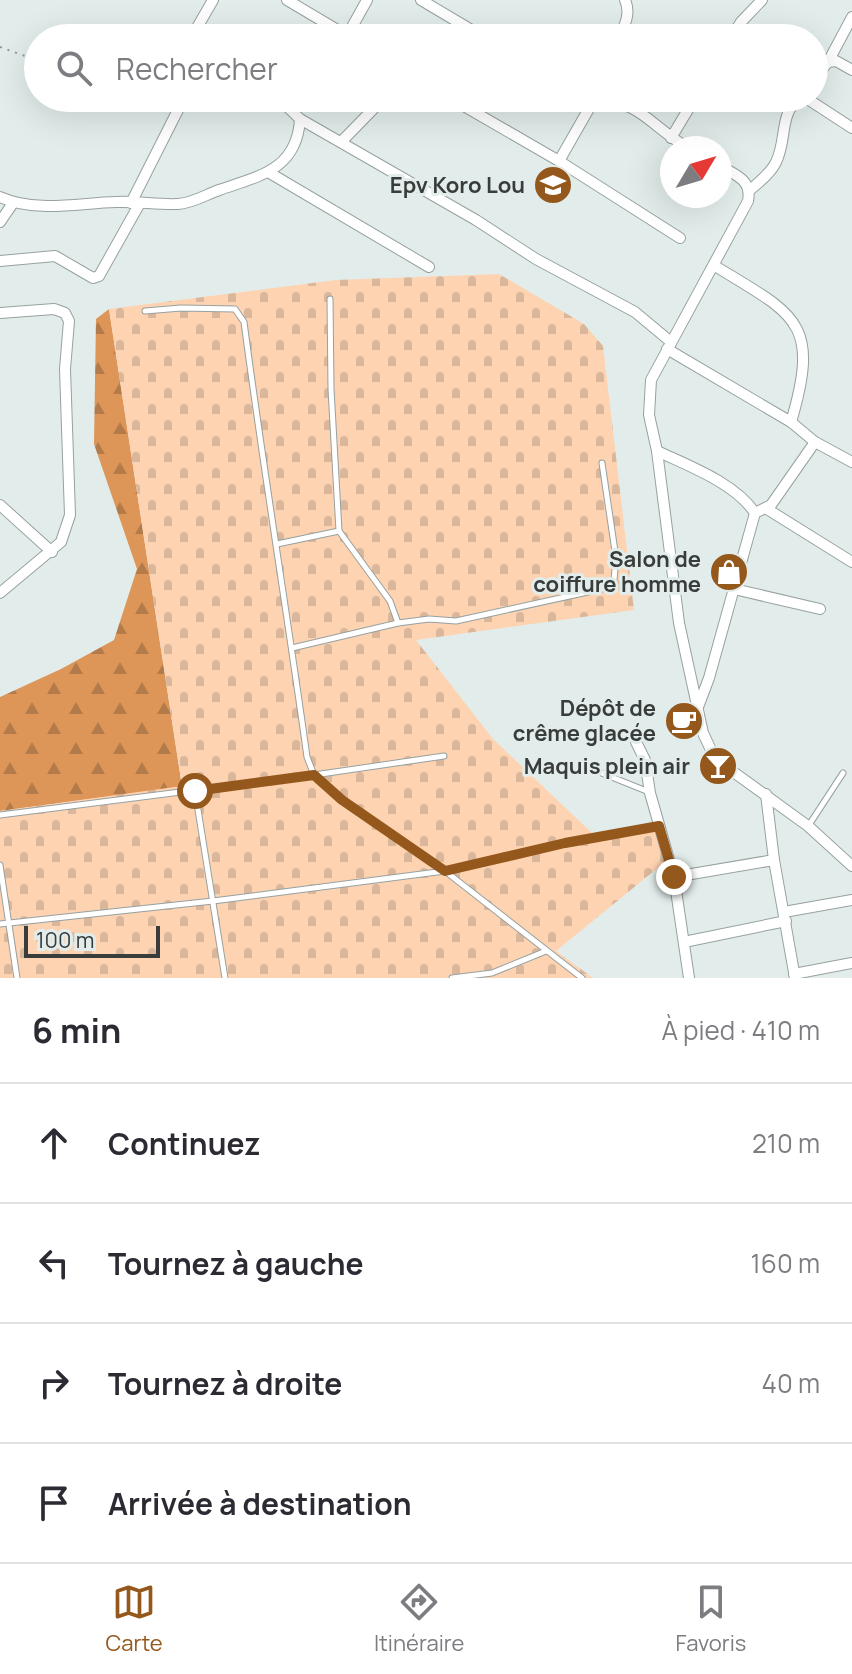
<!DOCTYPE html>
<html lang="fr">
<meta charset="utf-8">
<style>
body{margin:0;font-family:Manrope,sans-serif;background:#f7f7f7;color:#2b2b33}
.compass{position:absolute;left:660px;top:136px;width:72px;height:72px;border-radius:50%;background:#fff;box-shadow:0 8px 32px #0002;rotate:52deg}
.scale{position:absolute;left:24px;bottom:20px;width:136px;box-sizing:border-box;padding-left:8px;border:4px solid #383c3b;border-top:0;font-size:22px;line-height:28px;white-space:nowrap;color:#383c3b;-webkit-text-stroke:6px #e2edeb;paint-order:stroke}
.stop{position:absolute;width:24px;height:24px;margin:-18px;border:6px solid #95581c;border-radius:50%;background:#fff}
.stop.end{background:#95581c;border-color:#fff;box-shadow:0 2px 8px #0008}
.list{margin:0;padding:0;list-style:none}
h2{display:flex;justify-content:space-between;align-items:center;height:104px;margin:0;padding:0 32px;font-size:34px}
h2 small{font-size:26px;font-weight:400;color:#7c7c81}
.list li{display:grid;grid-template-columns:52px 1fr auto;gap:24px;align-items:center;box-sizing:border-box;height:120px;padding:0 32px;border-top:2px solid #e1e1e2}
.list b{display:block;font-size:30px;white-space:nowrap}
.list em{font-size:26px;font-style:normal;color:#7c7c81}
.icon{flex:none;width:44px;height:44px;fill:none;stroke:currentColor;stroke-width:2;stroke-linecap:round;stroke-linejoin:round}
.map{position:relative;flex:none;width:852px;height:978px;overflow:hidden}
.search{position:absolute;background:#fff;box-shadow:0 8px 32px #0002;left:24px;right:24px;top:24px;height:88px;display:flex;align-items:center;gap:20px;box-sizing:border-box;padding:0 28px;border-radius:44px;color:#7c7c81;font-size:30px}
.sheet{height:584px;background:#fff}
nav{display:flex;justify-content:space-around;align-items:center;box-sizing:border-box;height:112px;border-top:2px solid #e1e1e2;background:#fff;font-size:22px;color:#7c7c81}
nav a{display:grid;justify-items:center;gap:4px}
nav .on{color:#95581c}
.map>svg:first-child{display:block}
</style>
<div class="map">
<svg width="852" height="978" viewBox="0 0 852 978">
<defs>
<pattern id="forest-firs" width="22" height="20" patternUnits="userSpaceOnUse" patternTransform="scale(2)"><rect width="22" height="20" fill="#dd9558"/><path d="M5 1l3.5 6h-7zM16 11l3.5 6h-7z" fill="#b47b4a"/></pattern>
<pattern id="cemetery-stones" width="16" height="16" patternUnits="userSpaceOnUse" patternTransform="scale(2)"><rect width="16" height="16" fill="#fdd3b2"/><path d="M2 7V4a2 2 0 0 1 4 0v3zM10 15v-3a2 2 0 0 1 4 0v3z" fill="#dab69a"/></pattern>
</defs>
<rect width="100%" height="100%" fill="#e2edeb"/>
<path fill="url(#forest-firs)" d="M109,309L182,787L0,811V697L61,669L114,640L137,569L94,444L96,319Z"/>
<path fill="url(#cemetery-stones)" d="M499,274L584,324L603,346L634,610L416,640L493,739L593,834L655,824L665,862L556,951L593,978H0V811L182,786L109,309L336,280Z"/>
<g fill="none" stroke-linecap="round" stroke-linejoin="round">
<defs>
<g id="lane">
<path d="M330,299L331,389L339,531L390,601L398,623"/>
<path d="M145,311L181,308L235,309L244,322C263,467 287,612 307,757L314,775L342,800L445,871L582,978"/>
<path d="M277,544L339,531"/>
<path d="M292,648L398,623L429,619L456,621L606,588L614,580L616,558L602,463"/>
<path d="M579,764L649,792"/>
<path d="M195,791L225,978"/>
<path d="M0,815L314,775L444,756"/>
<path d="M809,825L843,773"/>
<path d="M0,865L17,978"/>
<path d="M0,924L213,901L445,871L565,843L658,826"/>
<path d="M452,978L492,973L546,951"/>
</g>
<g id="street">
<path d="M287,0L351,38"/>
<path d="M421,0L485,38"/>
<path d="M347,36L367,0"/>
<path d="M191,38L213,0"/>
<path d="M618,38C625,26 631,13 625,0"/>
<path d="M731,38L741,22L762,0"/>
<path d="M35,60L38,62"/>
<path d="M828,62L852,17"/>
<path d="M814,79L828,62L836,61L852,70"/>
<path d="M278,98L300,119L476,220L536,259L635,312L671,342"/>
<path d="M450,98L559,161L680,238"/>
<path d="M590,98C644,102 647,124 688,148"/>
<path d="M806,98L852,128"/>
<path d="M671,138L695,98"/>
<path d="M341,142L384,98"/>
<path d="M559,161L595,98"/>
<path d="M720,166C736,175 752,180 748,201L651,380L649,415L657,451L679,623L703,733L711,750L725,766L808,826L852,866"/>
<path d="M268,172L429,267"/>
<path d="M750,190C759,182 771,173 776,162C787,140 779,117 798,98"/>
<path d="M0,197C36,213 78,203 116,202C137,201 158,205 178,204C193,203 205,195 219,190C259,176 297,170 300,119"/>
<path d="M131,203L184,98"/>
<path d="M0,222L13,203"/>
<path d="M0,261L55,256L93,278L99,276L140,203"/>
<path d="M715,266C795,315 821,321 791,422"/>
<path d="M0,313L54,309L65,313L69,321L65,369L70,515L61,542L0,593"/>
<path d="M667,349L791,422L815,442L852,462"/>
<path d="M657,451C689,466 735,483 755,513"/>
<path d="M0,505L52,552"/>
<path d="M767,509L852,562"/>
<path d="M734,589L820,609"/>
<path d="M698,707L709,678L755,513L771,505L815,442"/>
<path d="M636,742L645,760L650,793L674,877L689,978"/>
<path d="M766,794L774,860L795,978"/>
<path d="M674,877L774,860"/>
<path d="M784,912L852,900"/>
<path d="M684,942L786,921"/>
<path d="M794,974L852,963"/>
</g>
</defs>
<use href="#lane" stroke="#97a1a0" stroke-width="7"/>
<use href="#street" stroke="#97a1a0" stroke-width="12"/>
<path stroke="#8e9694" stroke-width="2" stroke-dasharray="2 6" stroke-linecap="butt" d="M0,47L25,56"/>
<use href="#lane" stroke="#fff" stroke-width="5"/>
<use href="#street" stroke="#fff" stroke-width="10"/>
</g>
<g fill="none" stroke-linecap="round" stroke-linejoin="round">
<path stroke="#95581c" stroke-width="10" d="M195,791L314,775L342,800L445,871L565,843L659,826L674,877"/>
</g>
<defs>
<symbol id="school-disc" viewBox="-11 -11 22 22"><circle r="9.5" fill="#95581c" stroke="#e2edeb"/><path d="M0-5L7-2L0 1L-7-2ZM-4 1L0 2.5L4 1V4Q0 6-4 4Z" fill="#fff"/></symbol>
<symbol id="shop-disc" viewBox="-11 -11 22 22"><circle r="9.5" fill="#95581c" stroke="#e2edeb"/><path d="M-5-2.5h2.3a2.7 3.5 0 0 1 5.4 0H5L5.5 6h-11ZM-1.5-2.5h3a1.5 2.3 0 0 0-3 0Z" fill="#fff"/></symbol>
<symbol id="cafe-disc" viewBox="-11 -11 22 22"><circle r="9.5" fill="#95581c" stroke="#e2edeb"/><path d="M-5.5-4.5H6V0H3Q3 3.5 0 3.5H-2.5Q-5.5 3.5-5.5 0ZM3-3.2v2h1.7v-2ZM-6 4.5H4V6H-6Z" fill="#fff"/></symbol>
<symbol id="bar-disc" viewBox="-11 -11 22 22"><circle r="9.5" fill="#95581c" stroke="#e2edeb"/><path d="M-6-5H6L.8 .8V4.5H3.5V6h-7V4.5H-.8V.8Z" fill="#fff"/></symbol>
</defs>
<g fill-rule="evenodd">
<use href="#school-disc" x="531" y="163" width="44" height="44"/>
<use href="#shop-disc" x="707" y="550" width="44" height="44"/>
<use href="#cafe-disc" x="662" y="699" width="44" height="44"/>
<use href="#bar-disc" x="696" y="744" width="44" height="44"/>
</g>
<g text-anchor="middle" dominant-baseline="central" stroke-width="6" stroke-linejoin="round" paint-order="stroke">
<g font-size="22" font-weight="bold" fill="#383c3b" stroke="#e2edeb" text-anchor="end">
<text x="525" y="185">Epv Koro Lou</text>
<text x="701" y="559">Salon de<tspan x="701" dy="25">coiffure homme</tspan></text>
<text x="656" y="708">Dépôt de<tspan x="656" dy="25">crême glacée</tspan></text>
<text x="690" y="766">Maquis plein air</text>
</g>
</g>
</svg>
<svg class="compass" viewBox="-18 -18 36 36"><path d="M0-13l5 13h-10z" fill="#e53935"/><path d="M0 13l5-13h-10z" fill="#7c7c81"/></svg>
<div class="scale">100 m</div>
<div class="stop" style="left:195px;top:791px"></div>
<div class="stop end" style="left:674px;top:877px"></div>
<div class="search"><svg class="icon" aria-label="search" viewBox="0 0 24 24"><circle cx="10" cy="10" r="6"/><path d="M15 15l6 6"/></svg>Rechercher</div>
</div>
<section class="sheet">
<h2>6 min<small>À pied · 410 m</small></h2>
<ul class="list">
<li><svg class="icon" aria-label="ahead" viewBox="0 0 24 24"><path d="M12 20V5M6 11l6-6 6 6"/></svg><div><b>Continuez</b></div><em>210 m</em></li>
<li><svg class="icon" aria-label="left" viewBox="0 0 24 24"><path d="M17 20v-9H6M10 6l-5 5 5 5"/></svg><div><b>Tournez à gauche</b></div><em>160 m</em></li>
<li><svg class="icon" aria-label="right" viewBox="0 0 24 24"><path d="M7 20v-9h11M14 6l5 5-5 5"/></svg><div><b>Tournez à droite</b></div><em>40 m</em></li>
<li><svg class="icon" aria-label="arrive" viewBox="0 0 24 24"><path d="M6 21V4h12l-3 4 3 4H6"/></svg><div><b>Arrivée à destination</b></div></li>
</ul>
</section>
<nav>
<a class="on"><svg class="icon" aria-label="map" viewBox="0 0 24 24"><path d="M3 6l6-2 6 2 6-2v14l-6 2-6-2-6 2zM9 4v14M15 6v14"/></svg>Carte</a>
<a><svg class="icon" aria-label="directions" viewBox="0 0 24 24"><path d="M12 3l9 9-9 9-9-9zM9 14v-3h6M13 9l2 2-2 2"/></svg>Itinéraire</a>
<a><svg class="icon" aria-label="saved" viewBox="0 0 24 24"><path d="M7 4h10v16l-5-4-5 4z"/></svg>Favoris</a>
</nav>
